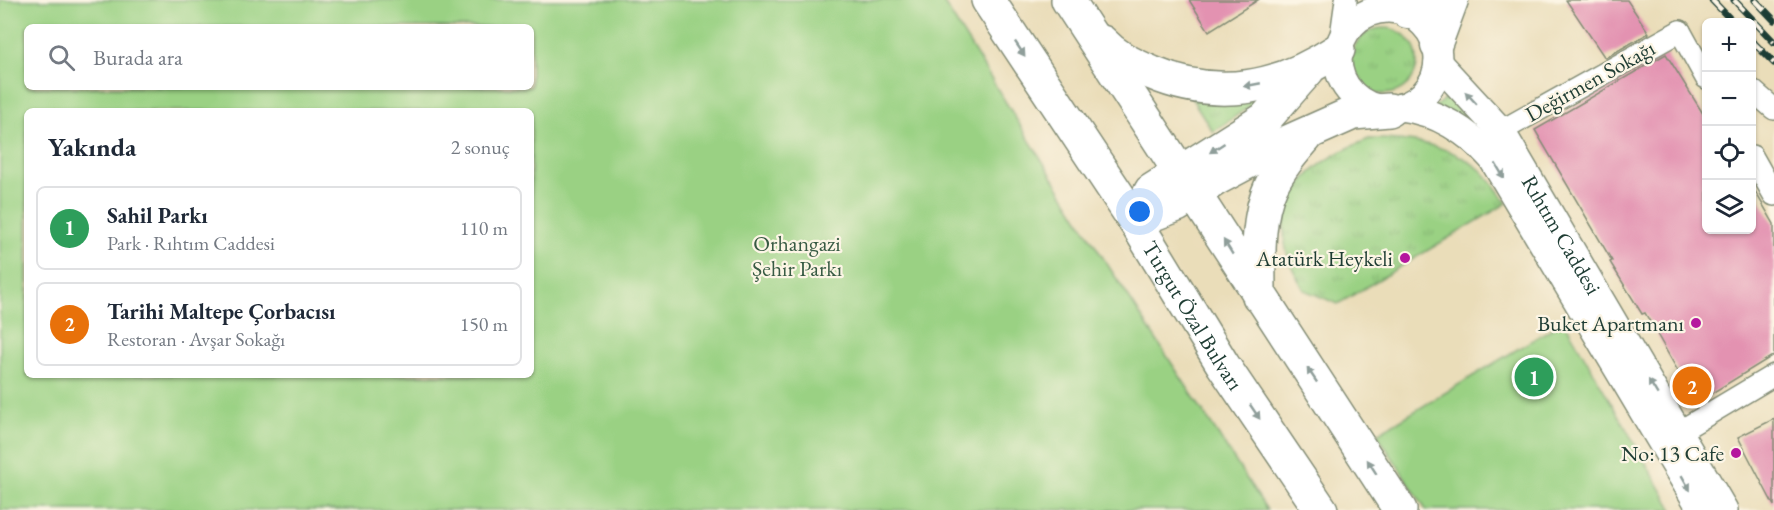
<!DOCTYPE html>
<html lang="tr">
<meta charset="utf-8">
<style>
body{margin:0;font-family:"EB Garamond",serif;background:#f2f2f3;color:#1f2937}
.controls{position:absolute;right:18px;top:18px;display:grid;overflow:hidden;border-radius:9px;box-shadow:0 2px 4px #0004}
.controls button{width:54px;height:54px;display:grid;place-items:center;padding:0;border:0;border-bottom:2px solid #e0e1e3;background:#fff;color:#1f2937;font:30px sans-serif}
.you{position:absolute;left:1140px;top:212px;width:21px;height:21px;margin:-15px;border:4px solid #fff;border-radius:50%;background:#1a73e8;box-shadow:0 0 0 9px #1a73e833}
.badge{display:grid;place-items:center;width:39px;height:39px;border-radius:50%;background:#b5179e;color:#fff;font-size:20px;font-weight:700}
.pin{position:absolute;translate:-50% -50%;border:3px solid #fff;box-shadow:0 2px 6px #0006}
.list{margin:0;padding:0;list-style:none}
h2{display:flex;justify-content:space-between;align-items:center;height:78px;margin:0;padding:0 24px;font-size:26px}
h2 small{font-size:20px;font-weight:400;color:#747a83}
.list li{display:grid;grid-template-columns:39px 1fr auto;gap:18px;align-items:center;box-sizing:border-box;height:84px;margin:0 12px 12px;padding:0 12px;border:2px solid #e0e1e3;border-radius:9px}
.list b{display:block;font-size:22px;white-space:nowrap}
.list p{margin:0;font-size:20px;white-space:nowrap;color:#747a83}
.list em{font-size:20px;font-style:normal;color:#747a83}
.icon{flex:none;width:33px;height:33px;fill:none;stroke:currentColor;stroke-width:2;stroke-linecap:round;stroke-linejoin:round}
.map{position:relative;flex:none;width:1774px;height:510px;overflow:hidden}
.search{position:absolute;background:#fff;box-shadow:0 2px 4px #0004;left:24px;top:24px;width:510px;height:66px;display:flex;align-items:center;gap:15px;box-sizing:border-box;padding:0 21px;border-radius:9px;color:#747a83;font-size:22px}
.panel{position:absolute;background:#fff;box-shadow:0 2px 4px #0004;left:24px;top:108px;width:510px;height:270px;border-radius:9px}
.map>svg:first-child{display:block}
</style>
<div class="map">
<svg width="1774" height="510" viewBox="0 0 1774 510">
<defs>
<pattern id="grass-tufts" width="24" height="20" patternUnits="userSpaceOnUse" patternTransform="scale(1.5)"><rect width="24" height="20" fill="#9ad183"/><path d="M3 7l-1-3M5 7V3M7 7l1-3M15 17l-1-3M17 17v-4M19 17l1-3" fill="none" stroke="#84b472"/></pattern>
</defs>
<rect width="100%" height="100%" fill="#fcf5e5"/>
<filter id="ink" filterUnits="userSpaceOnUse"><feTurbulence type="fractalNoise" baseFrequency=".0167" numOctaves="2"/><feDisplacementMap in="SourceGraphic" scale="12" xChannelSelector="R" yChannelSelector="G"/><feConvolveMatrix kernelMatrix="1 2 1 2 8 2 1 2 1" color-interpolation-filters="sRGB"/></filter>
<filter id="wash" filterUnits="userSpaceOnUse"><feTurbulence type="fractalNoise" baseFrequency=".008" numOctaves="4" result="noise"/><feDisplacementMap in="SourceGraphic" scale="24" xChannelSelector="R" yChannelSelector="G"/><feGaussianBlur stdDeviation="1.35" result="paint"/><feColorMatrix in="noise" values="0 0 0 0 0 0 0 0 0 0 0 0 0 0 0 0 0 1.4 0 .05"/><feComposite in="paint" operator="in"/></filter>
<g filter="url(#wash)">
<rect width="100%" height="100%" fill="#eaddb9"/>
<g fill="url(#grass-tufts)" stroke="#5c875c" stroke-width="1.5">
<circle cx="1384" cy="61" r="33"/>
<path d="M1450,84L1509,173L1433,108L1447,97Z"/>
<path d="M1189,94L1264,96L1213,132Z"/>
<path d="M1369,139C1407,139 1446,143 1477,167C1489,176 1498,192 1507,203L1338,304L1304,290C1299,280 1291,268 1288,257C1270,193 1317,159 1369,139Z"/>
</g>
<g fill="#9ad183" stroke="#5c875c" stroke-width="1.5" fill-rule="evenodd">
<path d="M0,0H942L1098,250L1267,510H0ZM27,27H531V87H27ZM27,111H531V375H27Z"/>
<path d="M1564,321L1673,510H1426L1377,434Z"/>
</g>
<g id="blocks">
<g fill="#e392b1">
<path d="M1189,0H1258L1209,31Z"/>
<path d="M1566,0H1627L1649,33L1605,58Z"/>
<path d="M1666,54L1707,120V230H1752V186L1774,224V355L1696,403L1645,313L1642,314L1610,262L1612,261L1535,130Z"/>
<path d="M1774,419V506L1738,437Z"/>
</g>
</g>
</g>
<g filter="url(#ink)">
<use href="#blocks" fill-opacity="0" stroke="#848d76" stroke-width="1.5"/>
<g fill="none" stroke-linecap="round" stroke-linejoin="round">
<defs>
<g id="minor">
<path d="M1392,0L1399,11"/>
<path d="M1680,31L1706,78"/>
<path d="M1340,43L1346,0"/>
<path d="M1752,90L1774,109"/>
<path d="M1501,131L1680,31"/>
<path d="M1752,156L1774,195"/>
<path d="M1667,439L1774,375"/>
</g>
<g id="tertiary">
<circle cx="1388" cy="59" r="50"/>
<path id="s1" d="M1438,63L1501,131L1724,510"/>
<path d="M1401,107C1436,111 1469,132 1492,158L1702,510"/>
</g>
<g id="secondary">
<path d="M1407,13L1450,0"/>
<path d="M1436,46L1453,0"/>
</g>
<g id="trunk">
<path id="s2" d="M988,0L1135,221L1223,365L1321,510"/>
<path d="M1068,0L1400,510"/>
<path d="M1102,42C1117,58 1132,64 1152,73C1218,101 1279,89 1338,50"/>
<path d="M1135,221L1177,205L1214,180L1272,149L1353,113L1389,110"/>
<path d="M1135,221L1151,191L1265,119L1308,70"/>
<path d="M1259,296C1259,261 1256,218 1271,186C1280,167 1293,152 1306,137"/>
</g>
</defs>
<use href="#minor" stroke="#848d76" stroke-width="24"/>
<use href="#tertiary" stroke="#848d76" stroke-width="30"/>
<use href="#secondary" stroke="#848d76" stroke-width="33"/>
<use href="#trunk" stroke="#848d76" stroke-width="36"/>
<use href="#minor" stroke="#fff" stroke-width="21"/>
<use href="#tertiary" stroke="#fff" stroke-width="27"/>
<use href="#secondary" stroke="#fff" stroke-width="30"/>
<use href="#trunk" stroke="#fff" stroke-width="33"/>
<defs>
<g id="rail">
<path d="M1712,0L1733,22"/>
<path d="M1734,0L1774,42"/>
<path d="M1755,0L1774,20"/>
<path d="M1752,41L1774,63"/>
</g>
</defs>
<use href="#rail" stroke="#1f3d34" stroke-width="7"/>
<use href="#rail" stroke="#fcf5e5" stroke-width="4.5" stroke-dasharray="14" stroke-linecap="butt"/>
</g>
<defs><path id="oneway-solid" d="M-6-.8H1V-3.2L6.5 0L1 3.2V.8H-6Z" transform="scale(1.5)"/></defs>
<g fill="#8f9e9a">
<use href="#oneway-solid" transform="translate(1020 49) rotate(56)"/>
<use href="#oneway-solid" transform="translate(1252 85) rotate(169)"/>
<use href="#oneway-solid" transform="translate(1471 98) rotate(-133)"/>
<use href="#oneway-solid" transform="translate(1217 148) rotate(147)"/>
<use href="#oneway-solid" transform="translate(1500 171) rotate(59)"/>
<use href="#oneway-solid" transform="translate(1228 247) rotate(-122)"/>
<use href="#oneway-solid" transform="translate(1312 375) rotate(-124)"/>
<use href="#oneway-solid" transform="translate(1653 387) rotate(-121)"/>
<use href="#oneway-solid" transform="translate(1255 412) rotate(56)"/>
<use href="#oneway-solid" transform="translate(1372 467) rotate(-123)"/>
<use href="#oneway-solid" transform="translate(1686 483) rotate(60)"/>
</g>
</g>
<g fill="#b5179e" stroke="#fcf5e5" stroke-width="2">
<circle cx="1405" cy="258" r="6"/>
<circle cx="1696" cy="323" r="6"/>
<circle cx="1736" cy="453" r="6"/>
</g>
<g text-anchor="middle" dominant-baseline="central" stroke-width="4.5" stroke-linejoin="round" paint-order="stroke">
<g font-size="22" fill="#1f3d34" stroke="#fcf5e5">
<text transform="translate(1590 81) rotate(-29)">Değirmen Sokağı</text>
<text stroke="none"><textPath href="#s1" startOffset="213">Rıhtım Caddesi</textPath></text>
<text stroke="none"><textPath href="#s2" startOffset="376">Turgut Özal Bulvarı</textPath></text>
</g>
<g font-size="22" fill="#385b44" stroke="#fcf5e5">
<text x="797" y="243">Orhangazi<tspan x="797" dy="25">Şehir Parkı</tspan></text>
</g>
<g font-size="22" fill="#1f3d34" stroke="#fcf5e5" text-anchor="end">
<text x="1393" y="258">Atatürk Heykeli</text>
<text x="1684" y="323">Buket Apartmanı</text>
<text x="1724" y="453">No: 13 Cafe</text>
</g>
</g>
</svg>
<div class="controls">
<button>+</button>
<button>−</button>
<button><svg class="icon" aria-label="locate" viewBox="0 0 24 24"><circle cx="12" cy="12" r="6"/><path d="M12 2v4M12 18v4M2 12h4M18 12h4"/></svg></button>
<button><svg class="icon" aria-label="layers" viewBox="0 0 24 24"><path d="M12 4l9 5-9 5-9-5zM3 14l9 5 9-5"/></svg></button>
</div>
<div class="you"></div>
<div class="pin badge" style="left:1534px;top:377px;background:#2e9e5b">1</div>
<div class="pin badge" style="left:1692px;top:386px;background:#e8710a">2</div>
<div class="search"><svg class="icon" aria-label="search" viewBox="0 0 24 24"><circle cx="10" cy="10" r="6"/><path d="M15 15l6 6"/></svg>Burada ara</div>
<section class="panel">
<h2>Yakında<small>2 sonuç</small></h2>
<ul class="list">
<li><span class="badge" style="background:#2e9e5b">1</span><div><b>Sahil Parkı</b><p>Park · Rıhtım Caddesi</p></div><em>110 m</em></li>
<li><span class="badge" style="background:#e8710a">2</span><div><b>Tarihi Maltepe Çorbacısı</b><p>Restoran · Avşar Sokağı</p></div><em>150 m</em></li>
</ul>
</section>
</div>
